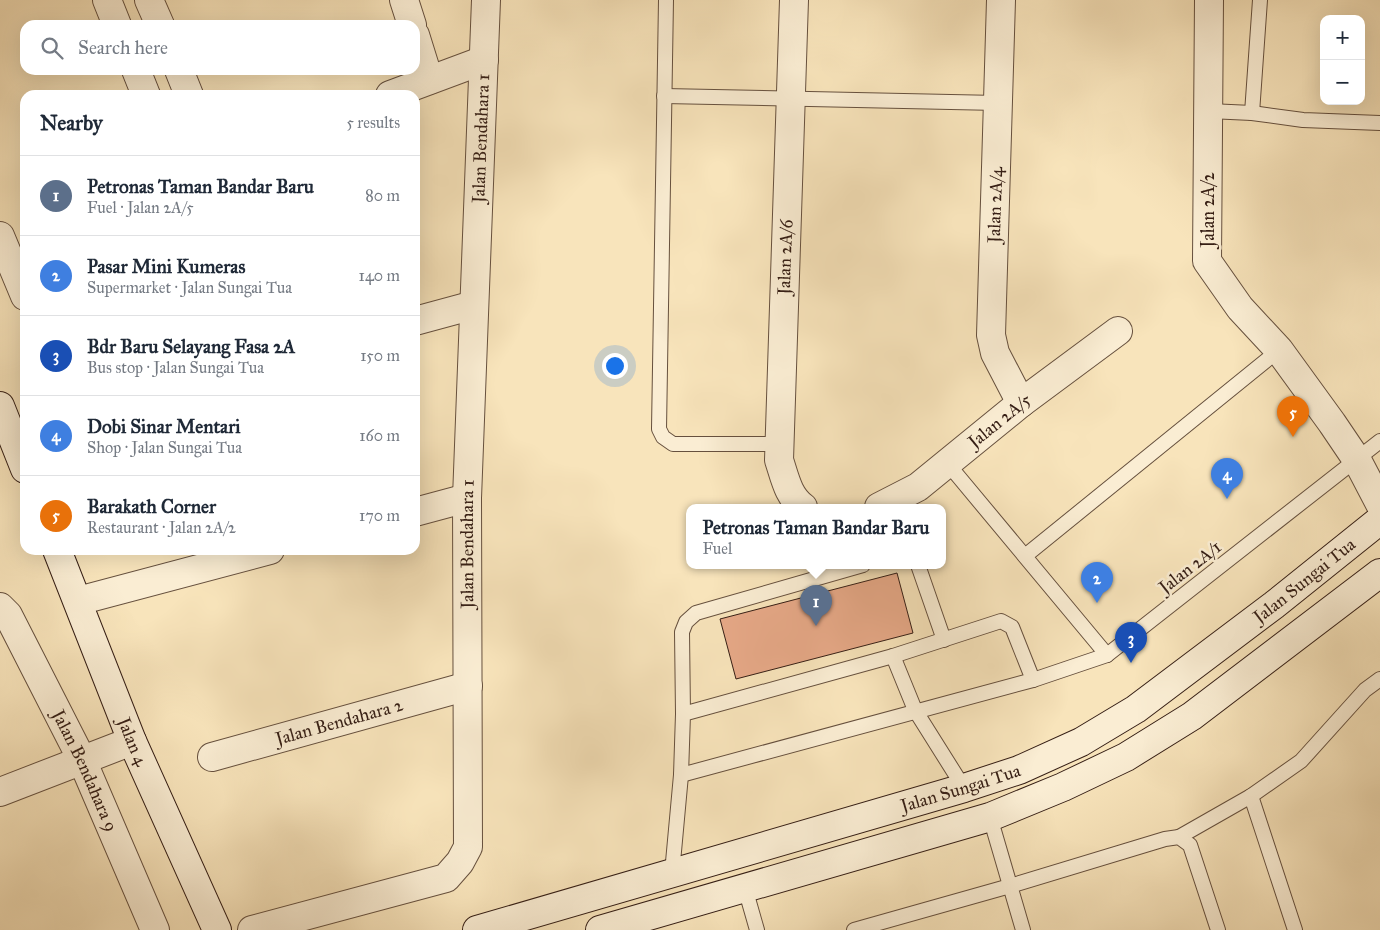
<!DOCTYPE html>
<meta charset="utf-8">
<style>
body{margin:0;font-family:"IM FELL Great Primer",serif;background:#f6f6f7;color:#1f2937}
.controls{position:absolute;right:15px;top:15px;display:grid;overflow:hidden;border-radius:10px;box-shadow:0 5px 20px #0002}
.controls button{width:45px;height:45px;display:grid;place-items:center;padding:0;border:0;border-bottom:1px solid #e0e1e3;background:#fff;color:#1f2937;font:25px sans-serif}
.you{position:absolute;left:614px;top:365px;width:18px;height:18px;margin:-12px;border:4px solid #fff;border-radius:50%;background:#1a73e8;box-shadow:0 0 0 8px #1a73e833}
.badge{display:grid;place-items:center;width:32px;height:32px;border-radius:50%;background:#d93025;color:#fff;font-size:16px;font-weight:700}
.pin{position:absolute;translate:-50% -41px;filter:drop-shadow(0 1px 2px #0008)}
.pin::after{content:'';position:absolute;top:26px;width:18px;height:15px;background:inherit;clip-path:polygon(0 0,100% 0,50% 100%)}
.popup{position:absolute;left:686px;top:504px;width:260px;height:65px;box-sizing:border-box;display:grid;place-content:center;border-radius:10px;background:#fff;filter:drop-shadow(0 1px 4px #0005);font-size:16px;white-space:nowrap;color:#747a83}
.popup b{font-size:19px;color:#1f2937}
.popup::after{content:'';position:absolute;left:50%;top:100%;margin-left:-10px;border:10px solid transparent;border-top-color:#fff}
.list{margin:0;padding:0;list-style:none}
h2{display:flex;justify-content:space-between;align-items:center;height:65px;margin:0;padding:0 20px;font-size:21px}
h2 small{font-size:16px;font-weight:400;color:#747a83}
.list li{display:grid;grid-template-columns:32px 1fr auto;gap:15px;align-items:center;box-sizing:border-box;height:80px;padding:0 20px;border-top:1px solid #e0e1e3}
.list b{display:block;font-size:19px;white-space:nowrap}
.list p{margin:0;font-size:16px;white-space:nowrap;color:#747a83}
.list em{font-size:16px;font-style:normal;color:#747a83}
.icon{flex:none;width:28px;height:28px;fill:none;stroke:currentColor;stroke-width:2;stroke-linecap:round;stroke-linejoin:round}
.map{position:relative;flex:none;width:1380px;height:930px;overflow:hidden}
.search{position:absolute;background:#fff;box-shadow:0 5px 20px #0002;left:20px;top:20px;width:400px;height:55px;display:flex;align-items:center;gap:12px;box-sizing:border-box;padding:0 18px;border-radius:15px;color:#747a83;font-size:19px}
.panel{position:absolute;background:#fff;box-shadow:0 5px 20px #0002;left:20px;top:90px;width:400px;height:465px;border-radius:15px}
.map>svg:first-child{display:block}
</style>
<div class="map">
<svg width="1380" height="930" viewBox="0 0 1380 930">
<rect width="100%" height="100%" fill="#f8e4bb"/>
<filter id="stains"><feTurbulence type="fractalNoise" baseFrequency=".004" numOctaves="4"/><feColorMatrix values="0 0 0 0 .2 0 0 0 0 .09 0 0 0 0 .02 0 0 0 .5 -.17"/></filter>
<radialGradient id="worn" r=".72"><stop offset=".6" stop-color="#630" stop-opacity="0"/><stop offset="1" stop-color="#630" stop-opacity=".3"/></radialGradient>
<path fill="#e7a988" stroke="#351e15" d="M897,573L913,633L736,679L720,619Z"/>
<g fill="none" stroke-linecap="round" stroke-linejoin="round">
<defs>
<g id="lane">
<path d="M666,0L659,429L663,437L673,444H779"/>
<path d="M664,96L998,103"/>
<path d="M1209,111L1252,113L1303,120L1380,123"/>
<path d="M1252,113L1260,0"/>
<path d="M948,464L1107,655"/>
<path d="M1025,556L1279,350"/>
<path d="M918,565L944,640"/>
<path d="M893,656L915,710L964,788"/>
<path d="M683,714L682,632L686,622L696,613L863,565"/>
<path d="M681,775L1033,680L1107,655L1380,441"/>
<path d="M1251,796L1295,930"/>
<path d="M990,817L1023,930"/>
<path d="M1179,837L1251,796L1301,761L1365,690L1380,679"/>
<path d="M672,873L681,775L683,714L893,656L1001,621L1012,627L1033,680"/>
<path d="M745,888L757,930"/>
<path d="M854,930L1010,886L1165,839L1179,837L1190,845L1218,930"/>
</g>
<g id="street">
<path d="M107,0L117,25"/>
<path d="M149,0L160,25"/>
<path d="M404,0L412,25"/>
<path d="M794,0L779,460C785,478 788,496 803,507"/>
<path d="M1001,0L991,335L995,353L1021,403"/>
<path d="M1209,0L1207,261L1240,308L1279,350L1332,423L1357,460L1380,504"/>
<path d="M415,35L429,80"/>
<path d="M136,70L146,95"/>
<path d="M179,70L189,95"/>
<path d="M390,95L484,60"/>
<path d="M0,236L25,296"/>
<path d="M415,321L474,305"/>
<path id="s1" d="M879,507L918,487L1021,403L1118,331"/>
<path d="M415,512L467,498"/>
<path d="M78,601L270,550"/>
<path id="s2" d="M0,607L8,615L82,760L155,930"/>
<path id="s3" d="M212,757L468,686"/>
<path d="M0,792L132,741"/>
<path id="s4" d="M252,930L446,878L460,862L468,847L467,498L486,0"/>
</g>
<g id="secondary">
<path d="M0,406L25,469"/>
<path id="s5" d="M57,550L132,741L217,930"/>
<path id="s6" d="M477,930L964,788L1019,770L1081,742L1136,709L1274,605L1380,520"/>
<path d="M600,930L990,817L1063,787L1126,757L1192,716L1380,573"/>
</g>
</defs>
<use href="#lane" stroke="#66503e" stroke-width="16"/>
<use href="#street" stroke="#66503e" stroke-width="30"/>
<use href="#secondary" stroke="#351e15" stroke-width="30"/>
<use href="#lane" stroke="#faedd3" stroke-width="14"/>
<use href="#street" stroke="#faedd3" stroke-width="28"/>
<use href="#secondary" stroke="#faedd3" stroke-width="28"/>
</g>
<g text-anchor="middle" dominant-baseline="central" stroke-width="5" stroke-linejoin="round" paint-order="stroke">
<g font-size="18" fill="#351e15" stroke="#faedd3">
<text stroke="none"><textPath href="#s4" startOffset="948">Jalan Bendahara 1</textPath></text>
<text transform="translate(995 205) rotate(-88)">Jalan 2A/4</text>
<text transform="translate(1208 210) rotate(-90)">Jalan 2A/2</text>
<text transform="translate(785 257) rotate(-88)">Jalan 2A/6</text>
<text stroke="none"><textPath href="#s1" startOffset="149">Jalan 2A/5</textPath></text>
<text stroke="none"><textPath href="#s4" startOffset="542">Jalan Bendahara 1</textPath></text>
<text transform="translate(1190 567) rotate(-38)">Jalan 2A/1</text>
<text stroke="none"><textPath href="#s6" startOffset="909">Jalan Sungai Tua</textPath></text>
<text stroke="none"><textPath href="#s3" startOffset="132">Jalan Bendahara 2</textPath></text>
<text stroke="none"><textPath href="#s5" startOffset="206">Jalan 4</textPath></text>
<text stroke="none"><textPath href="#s2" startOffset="185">Jalan Bendahara 9</textPath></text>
<text stroke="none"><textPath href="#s6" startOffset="504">Jalan Sungai Tua</textPath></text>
</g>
</g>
<rect width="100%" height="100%" filter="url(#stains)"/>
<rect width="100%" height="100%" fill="url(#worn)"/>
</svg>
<div class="controls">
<button>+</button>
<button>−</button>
</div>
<div class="you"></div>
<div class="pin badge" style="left:816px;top:626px;background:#5c6f8a">1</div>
<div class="popup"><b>Petronas Taman Bandar Baru</b>Fuel</div>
<div class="pin badge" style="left:1097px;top:603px;background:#3f7fe0">2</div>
<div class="pin badge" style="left:1131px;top:663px;background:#1a4fb4">3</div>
<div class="pin badge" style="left:1227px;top:499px;background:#3f7fe0">4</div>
<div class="pin badge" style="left:1293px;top:437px;background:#e8710a">5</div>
<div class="search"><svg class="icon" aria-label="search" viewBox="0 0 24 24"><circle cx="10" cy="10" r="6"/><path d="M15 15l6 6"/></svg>Search here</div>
<section class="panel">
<h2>Nearby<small>5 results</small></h2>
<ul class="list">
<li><span class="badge" style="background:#5c6f8a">1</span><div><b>Petronas Taman Bandar Baru</b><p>Fuel · Jalan 2A/5</p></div><em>80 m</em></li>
<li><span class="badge" style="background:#3f7fe0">2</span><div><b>Pasar Mini Kumeras</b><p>Supermarket · Jalan Sungai Tua</p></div><em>140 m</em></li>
<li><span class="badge" style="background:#1a4fb4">3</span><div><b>Bdr Baru Selayang Fasa 2A</b><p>Bus stop · Jalan Sungai Tua</p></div><em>150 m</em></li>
<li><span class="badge" style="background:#3f7fe0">4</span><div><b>Dobi Sinar Mentari</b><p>Shop · Jalan Sungai Tua</p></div><em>160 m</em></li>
<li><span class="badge" style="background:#e8710a">5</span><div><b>Barakath Corner</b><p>Restaurant · Jalan 2A/2</p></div><em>170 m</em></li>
</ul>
</section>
</div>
